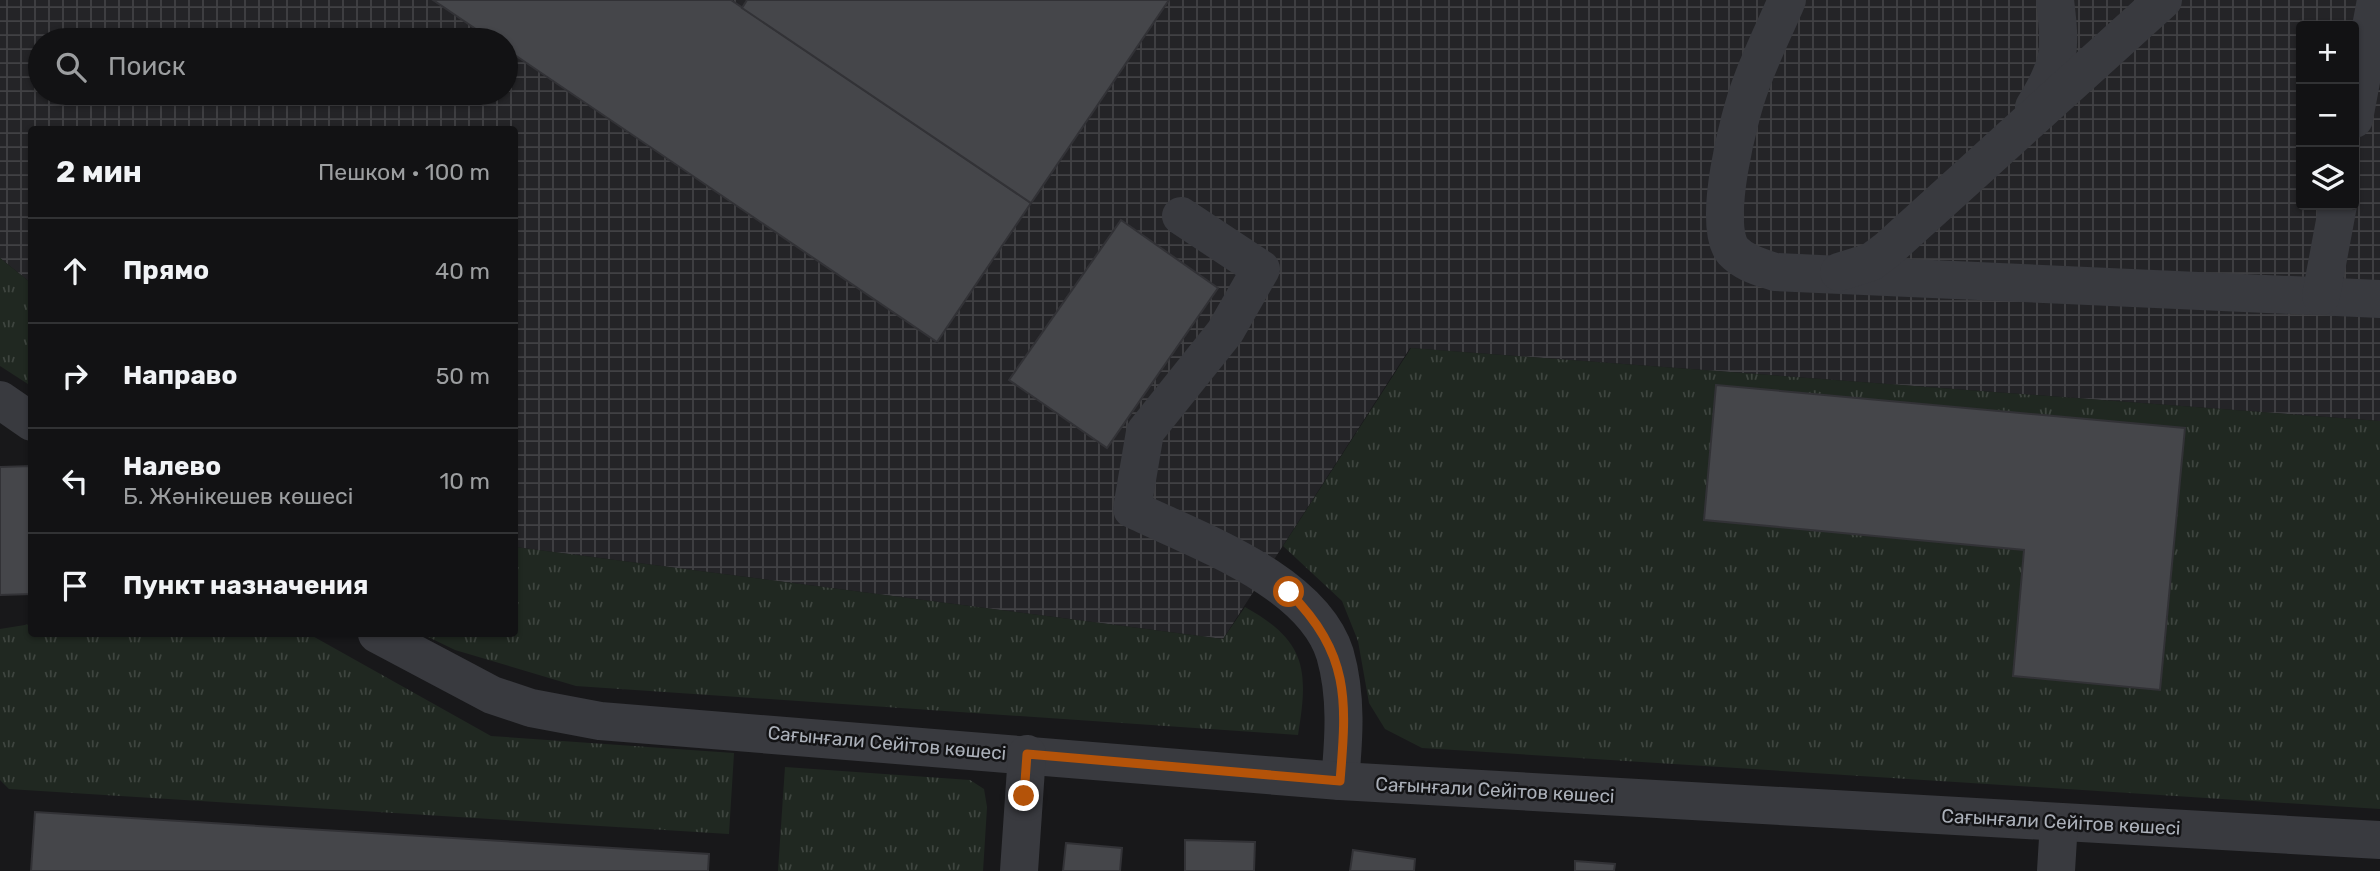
<!DOCTYPE html>
<html lang="ru">
<meta charset="utf-8">
<style>
body{margin:0;font-family:Rubik,sans-serif;background:#1f2022;color:#f1f3f6}
.controls{position:absolute;right:21px;top:21px;display:grid;overflow:hidden;border-radius:7px;box-shadow:0 2px 5px #0004}
.controls button{width:63px;height:63px;display:grid;place-items:center;padding:0;border:0;border-bottom:2px solid #313234;background:#121214;color:#f1f3f6;font:35px sans-serif}
.stop{position:absolute;width:21px;height:21px;margin:-16px;border:5px solid #b45309;border-radius:50%;background:#fff}
.stop.end{background:#b45309;border-color:#fff;box-shadow:0 2px 7px #0008}
.list{margin:0;padding:0;list-style:none}
h2{display:flex;justify-content:space-between;align-items:center;height:91px;margin:0;padding:0 28px;font-size:30px}
h2 small{font-size:23px;font-weight:400;color:#9c9ea0}
.list li{display:grid;grid-template-columns:46px 1fr auto;gap:21px;align-items:center;box-sizing:border-box;height:105px;padding:0 28px;border-top:2px solid #313234}
.list b{display:block;font-size:26px;white-space:nowrap}
.list p{margin:0;font-size:23px;white-space:nowrap;color:#9c9ea0}
.list em{font-size:23px;font-style:normal;color:#9c9ea0}
.icon{flex:none;width:38px;height:38px;fill:none;stroke:currentColor;stroke-width:2;stroke-linecap:round;stroke-linejoin:round}
.map{position:relative;flex:none;width:2380px;height:871px;overflow:hidden}
.search{position:absolute;background:#121214;box-shadow:0 2px 5px #0004;left:28px;top:28px;width:490px;height:77px;display:flex;align-items:center;gap:18px;box-sizing:border-box;padding:0 24px;border-radius:38px;color:#9c9ea0;font-size:26px}
.panel{position:absolute;background:#121214;box-shadow:0 2px 5px #0004;left:28px;top:126px;width:490px;height:511px;border-radius:7px}
.map>svg:first-child{display:block}
</style>
<div class="map">
<svg width="2380" height="871" viewBox="0 0 2380 871">
<defs>
<pattern id="industrial-grid" width="8" height="8" patternUnits="userSpaceOnUse" patternTransform="scale(1.75)"><rect width="8" height="8" fill="#242427"/><path d="M0 4h8M4 0v8" fill="none" stroke="#414144"/></pattern>
<pattern id="grass-tufts" width="24" height="20" patternUnits="userSpaceOnUse" patternTransform="scale(1.75)"><rect width="24" height="20" fill="#202821"/><path d="M3 7l-1-3M5 7V3M7 7l1-3M15 17l-1-3M17 17v-4M19 17l1-3" fill="none" stroke="#3e453f"/></pattern>
</defs>
<rect width="100%" height="100%" fill="#18181a"/>
<path fill="url(#industrial-grid)" fill-rule="evenodd" d="M0,0H2380V421L1410,348L1223,639L515,547L514,130H32L31,283L0,258ZM2301,26H2354V205H2301ZM40,40H506V93H40Z"/>
<g fill="url(#grass-tufts)">
<path d="M0,258L31,283V386L0,366Z"/>
<path d="M1411,348L2380,421V809L1422,748L1385,729L1369,703L1358,641L1342,601L1283,546Z"/>
<path d="M515,547L1223,639L1245,607C1306,641 1309,669 1298,735L576,686L455,650L422,634H514Z"/>
<path d="M31,624L32,634H309L491,736L734,753L729,834L9,789L0,780V629Z"/>
<path d="M785,767L970,780L984,789L987,807L983,871H778Z"/>
</g>
<g fill="#45464a" stroke="#323236" stroke-width="2">
<path d="M433,0H731L1031,203L937,342L506,49V40H492Z"/>
<path d="M747,0H1169L1031,203L742,8Z"/>
<path d="M1121,220L1218,288L1107,448L1009,380Z"/>
<path d="M1716,385L2185,428L2160,690L2013,676L2024,550L1704,520Z"/>
<path d="M32,466V594L0,595V467Z"/>
<path d="M35,812L709,854L708,871H31Z"/>
<path d="M1185,840L1255,842L1254,871H1185Z"/>
<path d="M1066,843L1122,848L1120,871H1063Z"/>
<path d="M1353,850L1415,859L1414,871H1350Z"/>
<path d="M1575,861L1615,864L1614,871H1575Z"/>
</g>
<g fill="none" stroke-linecap="round" stroke-linejoin="round">
<g stroke="#393a3f" stroke-width="38">
<path d="M1787,0C1775,28 1761,56 1751,84C1739,115 1711,226 1733,251C1744,263 1760,267 1775,272L2380,299"/>
<path d="M2034,107C2061,64 2061,49 2055,0"/>
<path d="M2354,119L2376,0"/>
<path d="M1181,216L1261,269L1225,332L1145,432L1132,509C1196,540 1312,580 1335,654C1347,696 1344,738 1340,781"/>
<path d="M1839,272L1871,262L1887,250L2163,0"/>
<path d="M2321,296L2338,205"/>
<path d="M0,400L32,422"/>
<path d="M377,634L492,695L531,708L600,721L1340,781L2380,840"/>
<path d="M1019,871L1027,754"/>
<path d="M2056,871L2059,822"/>
</g>
</g>
<g fill="none" stroke-linecap="round" stroke-linejoin="round">
<path stroke="#b45309" stroke-width="9" d="M1024,796L1027,754L1340,781C1347,699 1350,654 1289,592"/>
</g>
<g text-anchor="middle" dominant-baseline="central" stroke-width="5" stroke-linejoin="round" paint-order="stroke">
<g font-size="19" fill="#abb0b9" stroke="#131315">
<text transform="translate(887 743) rotate(5)">Сағынғали Сейітов көшесі</text>
<text transform="translate(1495 790) rotate(3)">Сағынғали Сейітов көшесі</text>
<text transform="translate(2061 822) rotate(3)">Сағынғали Сейітов көшесі</text>
</g>
</g>
</svg>
<div class="controls">
<button>+</button>
<button>−</button>
<button><svg class="icon" aria-label="layers" viewBox="0 0 24 24"><path d="M12 4l9 5-9 5-9-5zM3 14l9 5 9-5"/></svg></button>
</div>
<div class="stop" style="left:1289px;top:592px"></div>
<div class="stop end" style="left:1024px;top:796px"></div>
<div class="search"><svg class="icon" aria-label="search" viewBox="0 0 24 24"><circle cx="10" cy="10" r="6"/><path d="M15 15l6 6"/></svg>Поиск</div>
<section class="panel">
<h2>2 мин<small>Пешком · 100 m</small></h2>
<ul class="list">
<li><svg class="icon" aria-label="ahead" viewBox="0 0 24 24"><path d="M12 20V5M6 11l6-6 6 6"/></svg><div><b>Прямо</b></div><em>40 m</em></li>
<li><svg class="icon" aria-label="right" viewBox="0 0 24 24"><path d="M7 20v-9h11M14 6l5 5-5 5"/></svg><div><b>Направо</b></div><em>50 m</em></li>
<li><svg class="icon" aria-label="left" viewBox="0 0 24 24"><path d="M17 20v-9H6M10 6l-5 5 5 5"/></svg><div><b>Налево</b><p>Б. Жәнікешев көшесі</p></div><em>10 m</em></li>
<li><svg class="icon" aria-label="arrive" viewBox="0 0 24 24"><path d="M6 21V4h12l-3 4 3 4H6"/></svg><div><b>Пункт назначения</b></div></li>
</ul>
</section>
</div>
